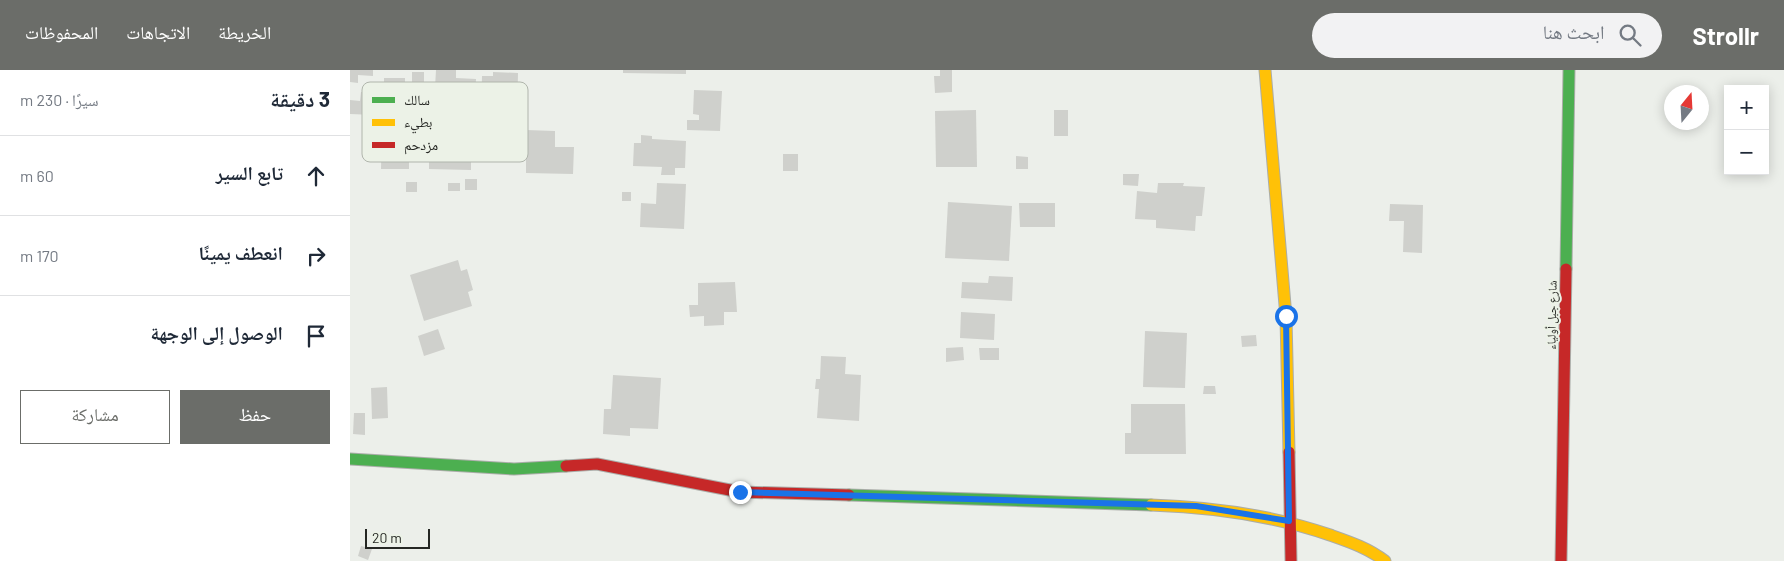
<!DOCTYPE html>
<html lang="ar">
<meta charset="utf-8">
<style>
body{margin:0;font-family:Barlow,"Noto Naskh Arabic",sans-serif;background:#f2f2f3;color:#1f2937;direction:rtl}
.controls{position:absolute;right:15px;top:15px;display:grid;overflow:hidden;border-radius:0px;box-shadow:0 2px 12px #0003}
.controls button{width:45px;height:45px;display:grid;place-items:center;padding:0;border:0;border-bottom:1px solid #e0e1e3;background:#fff;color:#1f2937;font:25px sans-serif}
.compass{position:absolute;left:1314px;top:15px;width:45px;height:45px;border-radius:50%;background:#fff;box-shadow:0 2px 12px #0003;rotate:18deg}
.scale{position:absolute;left:15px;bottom:12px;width:65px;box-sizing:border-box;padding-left:5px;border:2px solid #252723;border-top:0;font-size:14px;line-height:18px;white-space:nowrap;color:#252723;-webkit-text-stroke:4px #ecf2e7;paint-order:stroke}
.stop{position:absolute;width:15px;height:15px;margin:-11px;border:4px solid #1a73e8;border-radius:50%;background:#fff}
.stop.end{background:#1a73e8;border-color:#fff;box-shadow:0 1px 5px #0008}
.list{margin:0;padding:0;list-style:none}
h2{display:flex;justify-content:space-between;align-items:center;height:65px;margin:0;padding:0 20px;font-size:21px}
h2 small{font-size:16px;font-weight:400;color:#747a83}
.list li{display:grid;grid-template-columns:32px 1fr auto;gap:15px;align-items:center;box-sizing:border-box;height:80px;padding:0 20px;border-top:1px solid #e0e1e3}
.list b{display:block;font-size:19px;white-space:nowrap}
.list em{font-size:16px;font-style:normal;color:#747a83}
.actions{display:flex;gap:10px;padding:15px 20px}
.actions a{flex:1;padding:11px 0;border:1px solid #6b6d69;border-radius:0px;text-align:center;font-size:18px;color:#6b6d69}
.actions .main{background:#6b6d69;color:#fff}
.icon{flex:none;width:28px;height:28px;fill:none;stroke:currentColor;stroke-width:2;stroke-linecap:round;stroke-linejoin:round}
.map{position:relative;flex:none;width:1434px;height:491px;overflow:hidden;direction:ltr}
header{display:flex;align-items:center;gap:30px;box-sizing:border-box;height:70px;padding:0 25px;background:#6b6d69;color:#fff}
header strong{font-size:24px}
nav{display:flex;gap:28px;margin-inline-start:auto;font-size:18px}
.search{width:350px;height:45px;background:#f2f2f3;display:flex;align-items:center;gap:12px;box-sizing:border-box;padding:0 18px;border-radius:28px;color:#747a83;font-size:19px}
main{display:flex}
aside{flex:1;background:#fff}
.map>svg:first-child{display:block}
</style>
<header>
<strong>Strollr</strong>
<div class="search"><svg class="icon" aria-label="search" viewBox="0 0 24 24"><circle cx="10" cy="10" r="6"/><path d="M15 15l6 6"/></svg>ابحث هنا</div>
<nav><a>الخريطة</a><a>الاتجاهات</a><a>المحفوظات</a></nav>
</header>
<main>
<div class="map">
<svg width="1434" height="491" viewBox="0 0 1434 491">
<rect width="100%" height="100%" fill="#ecefea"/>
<g fill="#cfd0cc">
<path d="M0,0H23V6L8,5V13L0,12Z"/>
<path d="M86,0H106V8L126,9L124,54L83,52Z"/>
<path d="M273,0H336V4L273,3Z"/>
<path d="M590,0H602V22L585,23L584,6H590Z"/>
<path d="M62,2H74V47L0,44V30L10,31L11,22H16V15H26L25,28H34V8H55V14H62Z"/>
<path d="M143,2L168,3L167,48L131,47L132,6H143Z"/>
<path d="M344,20L372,21L370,61L337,60V50H349V45L343,44Z"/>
<path d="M626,40L627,97H586L585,41Z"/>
<rect x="704" y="40" width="14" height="26"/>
<path d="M79,56H113L112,71H121V100L79,99Z"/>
<path d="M32,60L59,61V99H31Z"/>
<path d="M176,60L205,61V77H224L223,104L176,103Z"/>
<path d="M291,65L302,66V69L336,71L335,98H325V105H311L312,97L283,96L284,73H291Z"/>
<rect x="433" y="84" width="15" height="17"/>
<path d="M666,86L678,87V99H666Z"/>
<path d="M773,104H789L788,116L773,115Z"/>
<rect x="115" y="109" width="12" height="11"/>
<rect x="56" y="112" width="11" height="10"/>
<rect x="98" y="113" width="12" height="8"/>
<path d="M307,113L336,114L334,159L290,157L291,133L306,134Z"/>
<path d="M808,113H834L833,116L855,117L852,146H846L845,161L806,158V150L785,149L787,121L807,123Z"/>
<rect x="272" y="122" width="9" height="9"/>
<path d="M598,132L662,136L659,191L595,188Z"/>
<path d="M669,133H705V157H670Z"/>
<path d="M1040,134L1073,135L1072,183L1053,182L1054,151H1039Z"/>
<path d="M108,190L111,201L117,199L123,220L118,222L122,236L74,251L60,205Z"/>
<path d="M639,206L663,207L662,231L611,228L612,212L638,213Z"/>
<path d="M385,212L387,242H374V255L354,256V246L340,247L339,235H348V213Z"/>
<path d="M611,242L645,244L644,270L610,268Z"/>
<path d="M88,259L95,279L74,286L68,266Z"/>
<path d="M795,261L837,263L835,318L793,317Z"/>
<path d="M906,265L907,276L892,277L891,266Z"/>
<path d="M613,277L614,290L596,292V278Z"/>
<path d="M629,278H649V290H630Z"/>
<path d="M471,286L496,287L495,304L511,305L509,351L467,348L469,319H465L466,309H470Z"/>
<path d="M263,305L311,308L308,359L280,358V366L253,364L254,339H261Z"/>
<path d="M854,316H865L866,324H853Z"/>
<path d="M37,317L38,348L22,349L21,318Z"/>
<path d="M781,334H835L836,384H775V363H781Z"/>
<path d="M4,343H15V365L3,364Z"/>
<path d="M11,476L22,479L18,490L8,486Z"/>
</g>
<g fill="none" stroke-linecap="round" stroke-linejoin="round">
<defs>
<g id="fast">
<path d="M1216,199L1219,0"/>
<path d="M0,389L164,399L216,396"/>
<path d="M499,425L801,435"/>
</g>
<g id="slow">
<path d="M915,0L936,247L939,382"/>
<path d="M801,435C863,437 922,445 980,465C1000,472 1018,478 1035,491"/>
</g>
<g id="jam">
<path d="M939,382L941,491"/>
<path d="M216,396L247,394L390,422L499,425"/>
<path d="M1211,491L1216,199"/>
</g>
</defs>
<use href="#fast" stroke="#abada9" stroke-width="13"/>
<use href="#slow" stroke="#abada9" stroke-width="13"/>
<use href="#jam" stroke="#abada9" stroke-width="13"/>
<use href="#fast" stroke="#4caf50" stroke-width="11"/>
<use href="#slow" stroke="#ffc107" stroke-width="11"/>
<use href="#jam" stroke="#c62828" stroke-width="11"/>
</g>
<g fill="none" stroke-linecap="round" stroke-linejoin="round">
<path stroke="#1a73e8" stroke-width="6" d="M390,422L846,436L939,451L936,246"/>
</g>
<g text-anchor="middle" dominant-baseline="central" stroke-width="4" stroke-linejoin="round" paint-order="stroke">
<g font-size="12" fill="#252723" stroke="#ecf2e7">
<text transform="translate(1201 245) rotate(-89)">شارع جبل أولياء</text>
</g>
</g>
<rect x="12" y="12" width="166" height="80" rx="8" fill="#ecf2e7" stroke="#b0b5ac" stroke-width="1"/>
<rect x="22" y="27" width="23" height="6" fill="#4caf50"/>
<rect x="22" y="49" width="23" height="7" fill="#ffc107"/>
<rect x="22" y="72" width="23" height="6" fill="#c62828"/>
<g font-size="14" fill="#252723">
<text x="54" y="35">سالك</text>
<text x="54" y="57">بطيء</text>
<text x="54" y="80">مزدحم</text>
</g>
</svg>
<div class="controls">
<button>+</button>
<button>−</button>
</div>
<svg class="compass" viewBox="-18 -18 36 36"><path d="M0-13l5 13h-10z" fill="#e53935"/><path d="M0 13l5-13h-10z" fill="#747a83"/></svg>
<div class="scale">20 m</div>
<div class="stop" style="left:936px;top:246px"></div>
<div class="stop end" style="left:390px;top:422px"></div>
</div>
<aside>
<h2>3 دقيقة<small>سيرًا · 230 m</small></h2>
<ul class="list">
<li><svg class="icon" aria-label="ahead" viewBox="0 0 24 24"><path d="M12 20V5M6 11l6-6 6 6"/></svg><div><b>تابع السير</b></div><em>60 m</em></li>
<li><svg class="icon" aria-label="right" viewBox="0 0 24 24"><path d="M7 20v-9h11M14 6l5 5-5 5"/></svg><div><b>انعطف يمينًا</b></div><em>170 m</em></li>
<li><svg class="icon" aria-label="arrive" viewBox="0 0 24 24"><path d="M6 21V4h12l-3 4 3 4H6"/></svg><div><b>الوصول إلى الوجهة</b></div></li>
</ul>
<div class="actions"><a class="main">حفظ</a><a>مشاركة</a></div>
</aside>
</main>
